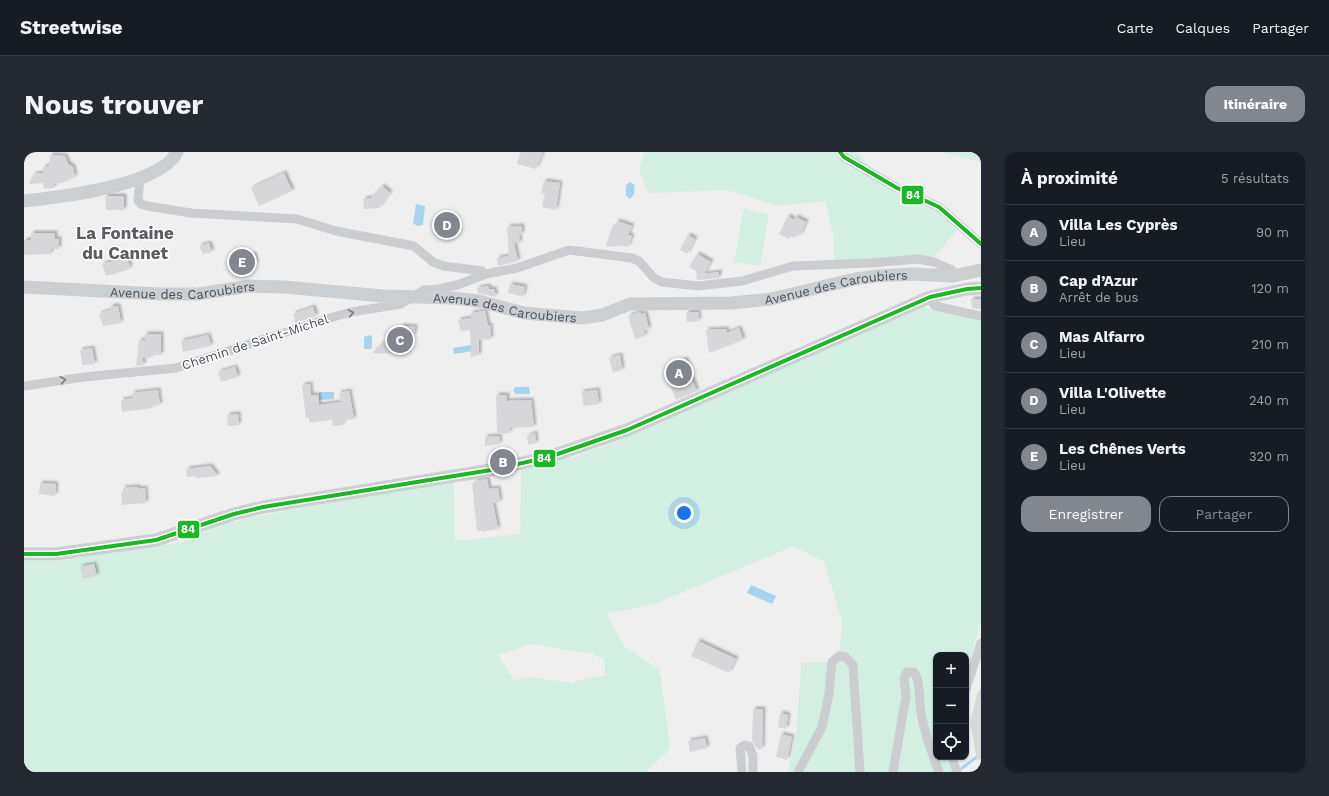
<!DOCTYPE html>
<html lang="fr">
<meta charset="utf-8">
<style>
body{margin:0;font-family:"Work Sans",sans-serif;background:#242831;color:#f1f3f6}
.controls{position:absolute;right:12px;bottom:12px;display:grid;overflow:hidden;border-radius:8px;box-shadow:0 1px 3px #0004}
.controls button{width:36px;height:36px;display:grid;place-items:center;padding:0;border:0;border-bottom:1px solid #363941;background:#171b24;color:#f1f3f6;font:20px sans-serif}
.you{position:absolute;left:660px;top:361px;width:14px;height:14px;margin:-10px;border:3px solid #fff;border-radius:50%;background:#1a73e8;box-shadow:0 0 0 6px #1a73e833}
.badge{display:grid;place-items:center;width:26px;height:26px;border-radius:50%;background:#82868f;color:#fff;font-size:13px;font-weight:700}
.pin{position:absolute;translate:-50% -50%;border:2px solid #fff;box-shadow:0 1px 4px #0006}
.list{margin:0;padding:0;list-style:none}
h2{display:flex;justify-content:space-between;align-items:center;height:52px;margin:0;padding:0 16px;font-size:17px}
h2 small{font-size:13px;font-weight:400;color:#9ea1a6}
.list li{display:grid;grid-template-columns:26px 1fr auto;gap:12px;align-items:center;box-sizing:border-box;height:56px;padding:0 16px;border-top:1px solid #363941}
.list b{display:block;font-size:15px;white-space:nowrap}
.list p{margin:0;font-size:13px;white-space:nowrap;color:#9ea1a6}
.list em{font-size:13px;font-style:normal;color:#9ea1a6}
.actions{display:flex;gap:8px;padding:12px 16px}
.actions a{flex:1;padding:9px 0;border:1px solid #82868f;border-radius:12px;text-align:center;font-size:14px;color:#82868f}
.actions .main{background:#82868f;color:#fff}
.icon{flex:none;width:22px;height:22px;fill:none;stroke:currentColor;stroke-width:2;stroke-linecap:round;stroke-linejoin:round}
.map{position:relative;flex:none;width:957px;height:620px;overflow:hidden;border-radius:12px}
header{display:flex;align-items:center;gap:24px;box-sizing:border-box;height:56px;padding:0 20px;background:#171b24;border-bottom:1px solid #363941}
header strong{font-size:19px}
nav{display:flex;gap:22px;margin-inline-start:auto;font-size:14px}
.intro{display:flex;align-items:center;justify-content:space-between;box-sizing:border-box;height:96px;padding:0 24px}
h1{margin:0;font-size:28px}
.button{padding:10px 18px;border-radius:12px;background:#82868f;color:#fff;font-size:14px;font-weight:700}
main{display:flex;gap:24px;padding:0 24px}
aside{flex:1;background:#171b24;border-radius:12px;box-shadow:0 1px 3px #0004}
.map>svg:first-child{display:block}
</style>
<header>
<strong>Streetwise</strong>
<nav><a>Carte</a><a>Calques</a><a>Partager</a></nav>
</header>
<div class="intro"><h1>Nous trouver</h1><a class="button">Itinéraire</a></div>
<main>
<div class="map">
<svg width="957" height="620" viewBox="0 0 957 620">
<defs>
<filter id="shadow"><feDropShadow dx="2.5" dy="-2.5" stdDeviation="1" flood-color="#0004"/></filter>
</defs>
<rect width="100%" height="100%" fill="#f0efef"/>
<g fill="#d3efe2" fill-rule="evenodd">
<path d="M620,0H832L870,40L912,58L933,78L909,106L810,113V87L801,49L753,54L703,38L625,41L615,20Z"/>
<path d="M920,0H957V10L921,1Z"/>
<path d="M720,56L745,63L736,114L710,110Z"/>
<path d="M899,155L913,160L951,164L957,167V468L942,527V503H912V605H928L933,620H764L772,585L777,511L808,510L815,504L818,470L800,410L770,394L630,452L582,462L601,495L636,518L646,597L622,620H0V409H33L158,390L192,375L223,366L430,328L431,389L496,382L497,318L552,304L585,292ZM507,492L568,502L580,507L581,524L561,526L549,531L506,525L490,528L474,503Z"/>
</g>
<g fill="#a8d2ed">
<path d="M605,30L610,32C611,37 611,44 605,47L602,43V34Z"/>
<path d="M392,52L401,54L399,73L393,74L389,71Z"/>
<path d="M346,183L348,185V197H340V185Z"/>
<path d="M448,193L449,199L430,202L429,196Z"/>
<path d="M491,235H505L506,242H491L489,238Z"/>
<path d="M295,240H310V247L295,248Z"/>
<path d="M727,433L752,444L748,452L723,441Z"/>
</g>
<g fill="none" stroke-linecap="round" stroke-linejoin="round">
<path stroke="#a8d2ed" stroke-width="3" d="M938,616L957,602"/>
</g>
<g fill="#d7d7d9" filter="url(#shadow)">
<path d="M497,0H519L512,17L493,12Z"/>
<path d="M26,3L41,4L44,12L49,15L51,25L38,31L30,32V36L20,37L19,31L5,32L10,22L19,21V15L25,14Z"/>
<path d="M260,21L268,39L235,54L227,36Z"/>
<path d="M520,29L536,31L532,58L518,55L521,42L517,41Z"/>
<path d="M358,34L366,41L355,56L340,57L339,47L347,46Z"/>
<path d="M81,44H100V58H82Z"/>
<path d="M425,64L433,68L426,89L410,83L417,65L424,68Z"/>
<path d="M764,64L770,68L772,65L782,70L776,84L773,82L771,86L767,84L765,87L755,82Z"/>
<path d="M593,69L608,74L604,83L608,84L604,95L593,93L592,95L582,94L588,75L591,76Z"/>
<path d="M498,74V82L495,83L496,91H490L494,109L474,114L473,106L485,104L483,75Z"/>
<path d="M7,81H31V87H35V97H27V102L0,103V88H7Z"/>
<path d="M664,83L671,87L663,102L656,98Z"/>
<path d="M185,91L188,100L179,102L175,94Z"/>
<path d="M230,102L232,112L225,114L226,116L207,120L204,107Z"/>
<path d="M673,102L687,110L680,122L695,120V126L673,128L672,119L665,115Z"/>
<path d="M103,106L106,115L104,118L82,124L78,112Z"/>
<path d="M486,132L501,135L499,145L484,141Z"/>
<path d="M464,134L465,137H470L472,145L454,141L453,136Z"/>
<path d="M947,147H957V157L948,156Z"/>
<path d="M87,154H94L97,171L79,174L75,162L86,158Z"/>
<path d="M289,155L292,164L271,171L269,162Z"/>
<path d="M461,159L464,174L466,173L467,187L455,188V203L447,205L446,178L437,179L434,168L447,166V161Z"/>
<path d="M616,160L617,162L621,161L625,177L620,179L621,184L611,187L604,164Z"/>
<path d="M662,160H674L675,169L663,170Z"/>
<path d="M378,174L391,175L390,184L386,183V192L380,198L384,202L348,201Z"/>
<path d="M715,176L719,188L685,201L682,178L702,177L703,181Z"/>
<path d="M121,182H137V203H128L127,206H118L120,213L112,214L115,188L121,189Z"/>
<path d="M184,183L187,194L159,200L157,189Z"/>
<path d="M68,196L71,212L58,213L56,198Z"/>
<path d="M596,203L598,218L589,220L585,206Z"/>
<path d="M661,207L666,218L664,219L673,239L652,248L646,233L645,225L647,224L642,215Z"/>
<path d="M211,215L214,225L197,230L194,220Z"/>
<path d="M286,232L287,243H294L295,253L317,250L315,241L325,239L330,267L318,269L319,273L309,274L308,268L285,271V266H282L278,233Z"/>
<path d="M134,238L136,253L128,254V256L98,260L97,248L109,246L108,241Z"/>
<path d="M573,238L575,252L560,254L557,240Z"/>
<path d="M472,243H483V249L507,248L510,275L485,276L486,281L473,282Z"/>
<path d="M214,262L215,273L204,274L203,263Z"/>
<path d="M511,281L512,291L504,293L503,284Z"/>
<path d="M475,284L476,292L461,294V285Z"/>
<path d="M186,314L194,324L172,326L171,324L163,325L162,317Z"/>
<path d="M463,327L465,337L474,336L476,350L469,351L474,377L458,380L457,378L453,379L448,332L451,331V329Z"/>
<path d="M16,331L32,332L31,344L15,342Z"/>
<path d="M114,335V337L121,336L122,351L98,353L97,341H99V336Z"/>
<path d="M70,412L73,424L59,427L56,415Z"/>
<path d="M674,489L712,507L705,521L667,504Z"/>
<path d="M954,540L957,541V607L953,608L946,570Z"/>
<path d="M729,557H739L738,597H733L728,589Z"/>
<path d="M756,561L764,563L762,577L754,575Z"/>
<path d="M757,582L768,585L763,608L752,605Z"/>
<path d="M681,586L683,596L666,600L664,589Z"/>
</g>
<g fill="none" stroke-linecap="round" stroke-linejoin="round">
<g stroke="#cbcdd0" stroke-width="9">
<path d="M816,0L820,5L873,36L915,55L957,92"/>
<path d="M116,27L114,48L117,52L123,54L167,61L273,67L312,79L390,94L409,110L420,114L458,119L462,122L493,116L545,98L608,106L615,109L630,126L638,130L674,134L718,129L769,114L847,111L894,107L910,110L928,118L929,124"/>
<path d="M906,145L911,154L957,164"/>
<path d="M0,234L60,225L152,216L302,167L327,160L377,152L400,138L415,137L433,133L462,122"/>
<path d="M942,537L957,491"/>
<path d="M928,605L933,620"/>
<path d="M718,620L716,596L721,593L725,594L729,604V620"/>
<path d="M774,620L798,575L805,542L808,510L815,504L821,505L829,513L836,620"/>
<path d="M869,620L882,544L880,526L883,520H890C898,532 894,551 898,566C902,585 908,602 915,620"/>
</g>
<g stroke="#cccfd2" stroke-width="13">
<path d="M0,49C36,45 136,34 153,0"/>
<path id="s1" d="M0,135L136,142H174L225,134L260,135L359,144L429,146L455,149L500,161L558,166L578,163L606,152L707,151L747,147L831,127L853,124L889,122L929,124L957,118"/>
<path d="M0,402H32L132,388L210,362L239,355L467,318L525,305L603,278L906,145L943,137L957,136"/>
</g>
<defs>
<g id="bus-1">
<path d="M816,0L820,5L873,36L915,55L957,92"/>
<path d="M0,402H32L132,388L210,362L239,355L467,318L525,305L603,278L906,145L943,137L957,136"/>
</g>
</defs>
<use href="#bus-1" stroke="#fff" stroke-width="7"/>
<use href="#bus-1" stroke="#1cb725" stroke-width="4"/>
</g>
<defs><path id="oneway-chevron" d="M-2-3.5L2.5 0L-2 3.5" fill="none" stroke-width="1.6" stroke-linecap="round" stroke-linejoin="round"/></defs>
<g stroke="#757a85">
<use href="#oneway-chevron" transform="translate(327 161) rotate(-11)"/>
<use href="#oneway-chevron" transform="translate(39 228) rotate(-10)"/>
</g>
<g text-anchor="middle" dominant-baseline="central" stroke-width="3" stroke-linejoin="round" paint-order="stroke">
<g font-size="13" fill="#464e5c" stroke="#fff">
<text stroke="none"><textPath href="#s1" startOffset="819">Avenue des Caroubiers</textPath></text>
<text stroke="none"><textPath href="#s1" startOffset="159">Avenue des Caroubiers</textPath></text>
<text stroke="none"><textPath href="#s1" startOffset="483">Avenue des Caroubiers</textPath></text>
<text transform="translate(231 190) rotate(-18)">Chemin de Saint-Michel</text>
</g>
<g font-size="17" font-weight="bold" fill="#5b5d63" stroke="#fff">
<text x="101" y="81">La Fontaine<tspan x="101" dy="20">du Cannet</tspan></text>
</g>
</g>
<g stroke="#fff" stroke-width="1.5">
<rect x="877" y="33" width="23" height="20" rx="4" fill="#1cb725"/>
<rect x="509" y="297" width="23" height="19" rx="4" fill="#1cb725"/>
<rect x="153" y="368" width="23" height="19" rx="4" fill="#1cb725"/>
</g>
<g font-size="11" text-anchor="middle" font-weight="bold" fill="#fff">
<text x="889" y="47">84</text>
<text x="520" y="310">84</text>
<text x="164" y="381">84</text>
</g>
</svg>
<div class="controls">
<button>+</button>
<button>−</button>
<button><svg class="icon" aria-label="locate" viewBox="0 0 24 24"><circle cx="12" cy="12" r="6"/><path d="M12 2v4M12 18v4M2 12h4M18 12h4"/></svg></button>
</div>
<div class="you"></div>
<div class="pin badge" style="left:655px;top:221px">A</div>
<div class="pin badge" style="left:479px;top:310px">B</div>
<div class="pin badge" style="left:376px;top:188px">C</div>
<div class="pin badge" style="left:423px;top:73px">D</div>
<div class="pin badge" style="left:218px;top:110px">E</div>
</div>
<aside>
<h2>À proximité<small>5 résultats</small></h2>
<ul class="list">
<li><span class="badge">A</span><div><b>Villa Les Cyprès</b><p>Lieu</p></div><em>90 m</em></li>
<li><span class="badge">B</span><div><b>Cap d’Azur</b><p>Arrêt de bus</p></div><em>120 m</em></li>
<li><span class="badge">C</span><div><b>Mas Alfarro</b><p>Lieu</p></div><em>210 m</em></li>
<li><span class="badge">D</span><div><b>Villa L'Olivette</b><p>Lieu</p></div><em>240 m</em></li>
<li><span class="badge">E</span><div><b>Les Chênes Verts</b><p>Lieu</p></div><em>320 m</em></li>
</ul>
<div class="actions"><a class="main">Enregistrer</a><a>Partager</a></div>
</aside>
</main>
